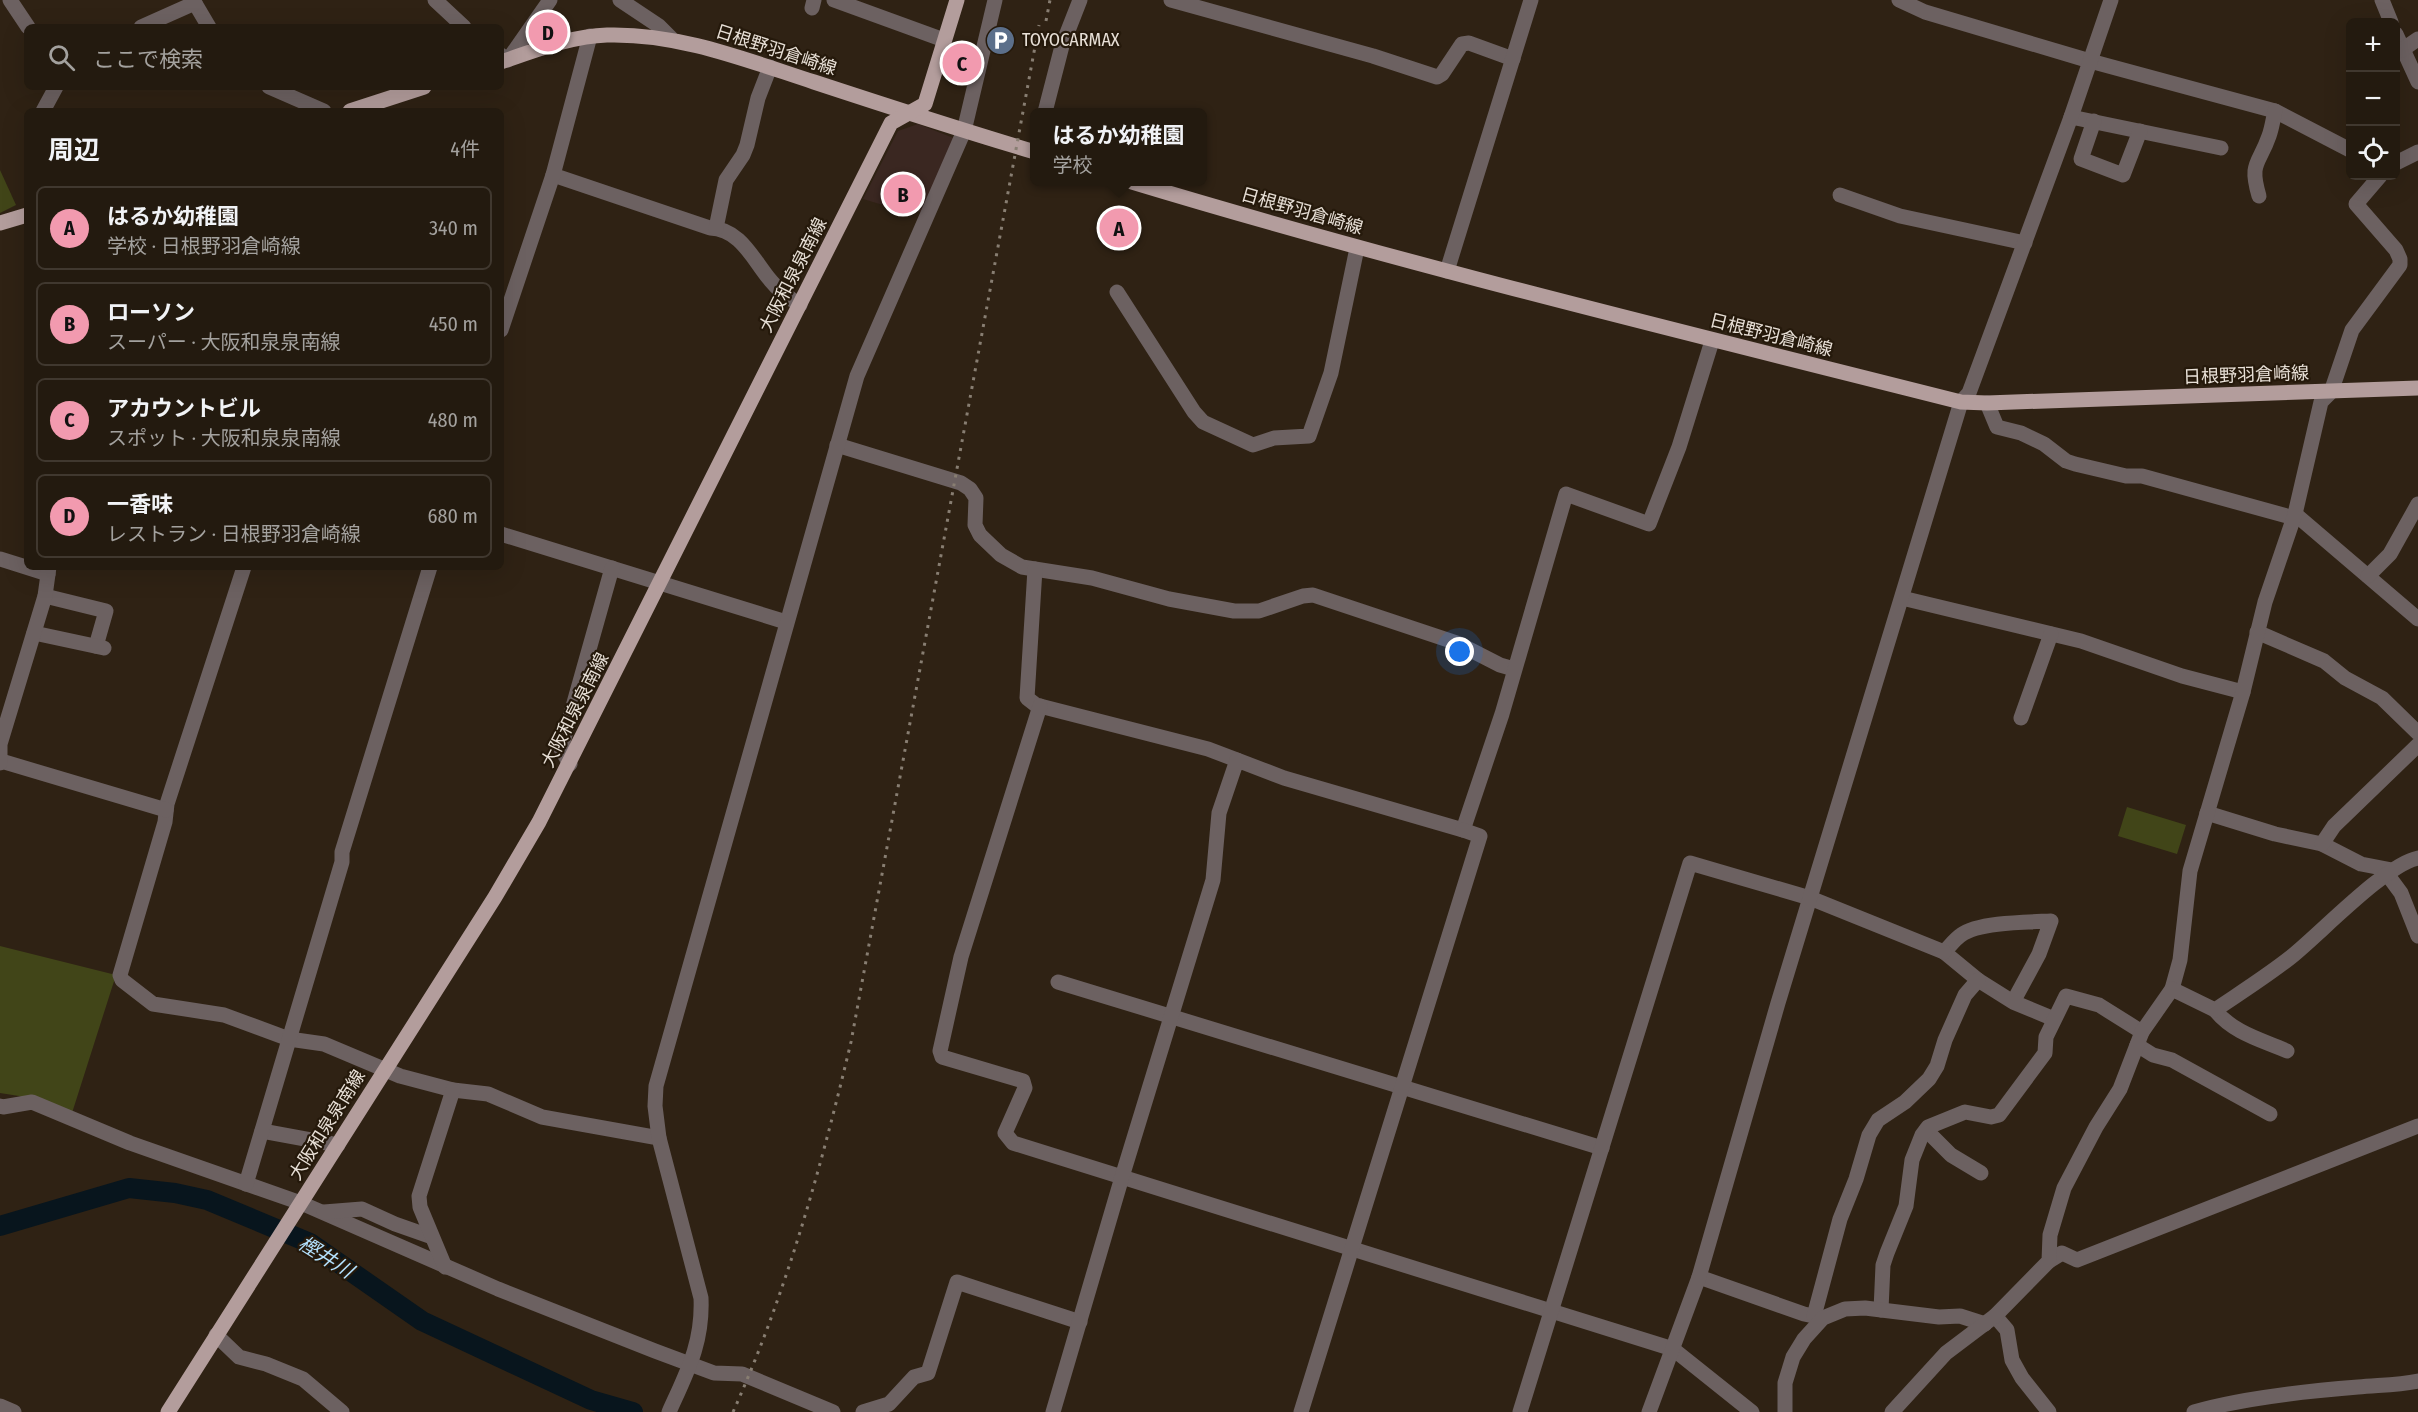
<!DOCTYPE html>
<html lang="ja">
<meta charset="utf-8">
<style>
body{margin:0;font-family:"Fira Sans Condensed","Noto Sans JP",sans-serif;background:#2b2318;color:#f1f3f6}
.controls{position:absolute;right:18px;top:18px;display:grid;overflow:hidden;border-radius:9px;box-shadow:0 6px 24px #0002}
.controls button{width:54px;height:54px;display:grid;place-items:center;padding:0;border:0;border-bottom:2px solid #40382f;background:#231a0f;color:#f1f3f6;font:30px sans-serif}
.you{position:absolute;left:1460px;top:652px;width:21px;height:21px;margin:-15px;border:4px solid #fff;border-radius:50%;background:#1a73e8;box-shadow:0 0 0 9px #1a73e833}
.badge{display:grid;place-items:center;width:39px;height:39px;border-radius:50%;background:#f29aaf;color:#111;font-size:20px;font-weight:700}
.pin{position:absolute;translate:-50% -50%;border:3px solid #fff;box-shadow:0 2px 6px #0006}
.popup{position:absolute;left:1030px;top:108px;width:177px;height:78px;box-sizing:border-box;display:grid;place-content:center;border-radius:9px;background:#231a0f;filter:drop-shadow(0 2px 4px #0005);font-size:20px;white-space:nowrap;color:#a3a19e}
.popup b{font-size:22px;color:#f1f3f6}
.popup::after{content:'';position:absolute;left:50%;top:100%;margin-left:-12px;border:12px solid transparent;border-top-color:#231a0f}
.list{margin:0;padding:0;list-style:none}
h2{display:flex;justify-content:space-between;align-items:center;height:78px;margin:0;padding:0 24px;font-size:26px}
h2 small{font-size:20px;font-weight:400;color:#a3a19e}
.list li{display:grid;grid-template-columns:39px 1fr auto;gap:18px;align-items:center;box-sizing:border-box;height:84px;margin:0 12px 12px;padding:0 12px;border:2px solid #40382f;border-radius:9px}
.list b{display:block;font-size:22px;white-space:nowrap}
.list p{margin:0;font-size:20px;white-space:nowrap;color:#a3a19e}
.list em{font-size:20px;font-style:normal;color:#a3a19e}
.icon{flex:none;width:33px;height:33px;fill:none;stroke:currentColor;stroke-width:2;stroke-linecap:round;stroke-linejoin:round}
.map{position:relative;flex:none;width:2418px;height:1412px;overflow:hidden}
.search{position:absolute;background:#231a0f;box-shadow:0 6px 24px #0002;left:24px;top:24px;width:480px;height:66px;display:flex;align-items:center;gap:15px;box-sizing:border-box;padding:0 21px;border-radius:9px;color:#a3a19e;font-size:22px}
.panel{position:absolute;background:#231a0f;box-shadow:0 6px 24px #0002;left:24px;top:108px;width:480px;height:462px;border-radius:9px}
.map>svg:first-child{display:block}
</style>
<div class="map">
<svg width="2418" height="1412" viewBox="0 0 2418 1412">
<rect width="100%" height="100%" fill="#2f2214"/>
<path fill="#3a2721" d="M918,124L956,139L923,213L912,210L906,212L863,199L898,131Z"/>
<g fill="#414518">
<path d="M0,170L16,205L0,213Z"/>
<path d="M2127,807L2186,825L2177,854L2118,836Z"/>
<path d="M0,946L116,975L72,1113L19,1096L0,1093Z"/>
</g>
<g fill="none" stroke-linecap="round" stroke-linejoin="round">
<path stroke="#08151d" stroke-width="20" d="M0,1226L129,1188L175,1193L207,1200L310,1243L422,1321L591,1400L633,1412"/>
<g stroke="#6c6161" stroke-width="15">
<path d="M10,0L28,27"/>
<path d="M193,0L209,27"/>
<path d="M435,0L464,27"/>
<path d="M620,0L659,26L671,38"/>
<path d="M834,0L944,40"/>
<path d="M1171,0L1373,56L1437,77L1442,74L1462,44L1469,43L1513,59"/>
<path d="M1899,0L1925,12L2090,61L2275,111L2350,150"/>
<path d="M2382,0L2391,22"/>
<path d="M812,8L814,0"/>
<path d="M141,27L195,3"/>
<path d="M2396,34L2418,82"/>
<path d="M2402,50L2418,39"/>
<path d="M501,55L508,60L550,0"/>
<path d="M269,87L324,111"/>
<path d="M43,111L56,87"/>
<path d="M1045,112L1062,46L1080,0"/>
<path d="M2071,117L2221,148"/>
<path d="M2094,121L2081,159L2123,175L2140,131"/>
<path d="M2396,163L2418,152"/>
<path d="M553,175L710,228C741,229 753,260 771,281C779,291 789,298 800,305"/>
<path d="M1840,195L1900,216L2025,243"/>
<path d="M2259,196C2249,162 2259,165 2269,136C2272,128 2273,119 2275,111"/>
<path d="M716,228L726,180L743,155L747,145L758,98L770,67"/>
<path d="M1447,271L1531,0"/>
<path d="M1117,292L1194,412L1203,422L1253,445L1274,438L1309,436L1331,373L1357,248"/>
<path d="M501,330L553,175L590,36"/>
<path d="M1987,403L1997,427L2021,433L2044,444L2066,461L2075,464L2126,476H2142L2294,518"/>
<path d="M837,445L961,483L970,489L976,498L975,525L980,535L1001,555L1022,567L1092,578L1169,599L1234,611H1259L1303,596L1313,595L1457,643L1500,665L1514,669"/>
<path d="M2295,514L2418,619"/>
<path d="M501,534L786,622"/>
<path d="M0,559L48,574"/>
<path d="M244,567L167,804L165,822L120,975L122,980L153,1004L224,1015L289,1039L324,1044L400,1076L453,1090L488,1094L542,1117L659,1138"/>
<path d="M1035,569L1027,698L1036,705L1208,749L1237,760"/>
<path d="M2368,576L2390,554L2418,504"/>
<path d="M45,596L106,611L96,646"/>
<path d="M1902,598L2081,641L2182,676L2243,692"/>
<path d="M2257,632L2324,661L2345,678L2382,698L2418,733"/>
<path d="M34,633L104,648"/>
<path d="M1040,706L961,957L940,1051L942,1057L1023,1081L1025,1088L1005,1133L1013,1143L1673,1349L1752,1412"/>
<path d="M2021,718L2051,634"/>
<path d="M1,761L166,810"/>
<path d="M0,763V744L45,596L49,567"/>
<path d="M570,764L561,749L612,568"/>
<path d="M2207,813L2275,834L2322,844L2361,864L2392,870"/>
<path d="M2322,844L2334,826L2418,745"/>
<path d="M2387,874L2401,893L2418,936"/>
<path d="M1058,982L1602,1148"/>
<path d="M2172,989L2180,960L2190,871L2243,692L2265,602L2295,514L2321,402L2331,392L2352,330L2400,265V259L2396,250L2356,204L2380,176"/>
<path d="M2013,1002L2039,954L2051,921C2029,922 1978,922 1961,935C1955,939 1950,946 1944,952L1978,980L2013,1002L2054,1019"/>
<path d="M2215,1010C2233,1033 2262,1040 2287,1051"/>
<path d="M2137,1045L2153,1055L2172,1060L2270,1114"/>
<path d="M0,1106L3,1107L32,1102L130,1143L301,1203L498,1289L655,1351L714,1373L742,1374L833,1412"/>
<path d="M1926,1130L1951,1155L1981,1173"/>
<path d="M262,1131L338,1145"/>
<path d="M246,1184L342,862V852L430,567"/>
<path d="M324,1212L362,1209L395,1224L432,1237"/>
<path d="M2049,1261L2062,1253L2077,1260L2418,1126"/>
<path d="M445,1267L420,1207L419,1196L453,1090"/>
<path d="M1699,1277L1804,1314L1823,1318"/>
<path d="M1881,1310L1883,1265L1887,1253L1906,1206L1912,1160L1922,1135L1928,1127L1965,1112L1991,1117L1999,1115L2045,1053L2046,1037L2066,996L2099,1005L2142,1032"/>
<path d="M1814,1316L1840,1219L1856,1179L1869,1135L1878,1120L1905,1102L1929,1079L1937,1066L1945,1040L1965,995L1978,980"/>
<path d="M1995,1316L2007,1330L2012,1360L2022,1378L2049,1412"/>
<path d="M216,1335L239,1357L266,1364L303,1379L342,1412"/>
<path d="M0,1406L14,1412"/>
<path d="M669,1412C687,1372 703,1343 701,1298L659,1138L655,1106L656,1086L857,376L964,131L995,0"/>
<path d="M863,1412L889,1404L914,1377L928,1373L957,1282L1080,1322"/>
<path d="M1053,1412L1122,1177L1213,880L1219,813L1237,760L1284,778L1463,830L1502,714L1566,494L1649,524L1679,447L1712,341"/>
<path d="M1301,1412L1480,836L1463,830"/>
<path d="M1520,1412L1690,863L1810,898L1944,952"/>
<path d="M1649,1412L1699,1277L1778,1003L1961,402L1969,393L2071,117L2111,0"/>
<path d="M1785,1412V1383L1793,1357L1804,1339L1823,1318L1845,1309L1865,1308L1939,1317L1960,1316L1985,1324"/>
<path d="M1892,1412L1946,1353L1995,1316L2049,1261L2050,1235L2064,1188L2096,1127L2120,1089L2142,1032L2172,989L2215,1010C2240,993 2267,976 2291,957C2320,934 2386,864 2418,858"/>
<path d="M2194,1412C2243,1398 2307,1391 2358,1387C2379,1385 2398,1385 2418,1381"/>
</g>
<g stroke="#b39d9c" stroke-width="15">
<path d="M501,62C534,51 571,36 607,35C679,33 746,60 814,82C887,106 961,130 1035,152"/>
<path d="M350,111L424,87"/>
<path d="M1132,182C1406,265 1684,332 1961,402L1987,403L2418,388"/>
<path d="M0,223L27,215"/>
<path d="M168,1412L495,897L539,822L891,123L925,104L957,0"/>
</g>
<g stroke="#887e72" stroke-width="3" stroke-dasharray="3 6" stroke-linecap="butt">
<path d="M1046,21L1050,0"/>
<path d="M733,1412C786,1294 821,1168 851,1042L1039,25"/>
</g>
</g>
<defs>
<symbol id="parking-disc" viewBox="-11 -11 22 22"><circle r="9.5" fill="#5c6f8a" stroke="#25190b"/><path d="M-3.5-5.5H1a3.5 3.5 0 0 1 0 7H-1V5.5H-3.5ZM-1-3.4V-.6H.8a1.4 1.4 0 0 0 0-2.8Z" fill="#fff"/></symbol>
</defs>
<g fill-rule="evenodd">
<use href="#parking-disc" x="984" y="24" width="33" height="33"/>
</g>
<g text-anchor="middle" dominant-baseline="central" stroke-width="4.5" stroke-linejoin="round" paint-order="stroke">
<g font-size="18" fill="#e8e0d7" stroke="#25190b" text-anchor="start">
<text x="1022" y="40">TOYOCARMAX</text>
</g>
<g font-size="18" fill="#e8e0d7" stroke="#25190b">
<text transform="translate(776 50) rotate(18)">日根野羽倉崎線</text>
<text transform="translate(1302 211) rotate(16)">日根野羽倉崎線</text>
<text transform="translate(793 275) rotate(-63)">大阪和泉泉南線</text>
<text transform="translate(1771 335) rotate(14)">日根野羽倉崎線</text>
<text transform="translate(2246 375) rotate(-2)">日根野羽倉崎線</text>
<text transform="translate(575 710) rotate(-63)">大阪和泉泉南線</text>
<text transform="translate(327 1125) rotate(-58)">大阪和泉泉南線</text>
</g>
<g font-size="20" font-style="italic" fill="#b4e1fd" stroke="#25190b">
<text transform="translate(326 1257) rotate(32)">樫井川</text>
</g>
</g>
</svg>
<div class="controls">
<button>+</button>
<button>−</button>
<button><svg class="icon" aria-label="locate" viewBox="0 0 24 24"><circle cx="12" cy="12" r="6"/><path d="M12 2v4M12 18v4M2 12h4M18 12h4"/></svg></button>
</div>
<div class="you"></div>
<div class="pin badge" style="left:1119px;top:228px">A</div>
<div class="popup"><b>はるか幼稚園</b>学校</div>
<div class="pin badge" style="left:903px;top:194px">B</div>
<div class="pin badge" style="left:962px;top:63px">C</div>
<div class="pin badge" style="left:548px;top:32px">D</div>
<div class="search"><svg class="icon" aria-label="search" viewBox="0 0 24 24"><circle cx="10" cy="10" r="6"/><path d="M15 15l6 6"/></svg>ここで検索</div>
<section class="panel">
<h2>周辺<small>4件</small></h2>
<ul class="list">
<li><span class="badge">A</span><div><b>はるか幼稚園</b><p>学校 · 日根野羽倉崎線</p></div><em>340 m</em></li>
<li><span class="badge">B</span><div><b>ローソン</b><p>スーパー · 大阪和泉泉南線</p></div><em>450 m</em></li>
<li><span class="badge">C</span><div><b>アカウントビル</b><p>スポット · 大阪和泉泉南線</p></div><em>480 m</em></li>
<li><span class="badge">D</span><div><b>一香味</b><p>レストラン · 日根野羽倉崎線</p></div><em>680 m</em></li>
</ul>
</section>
</div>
